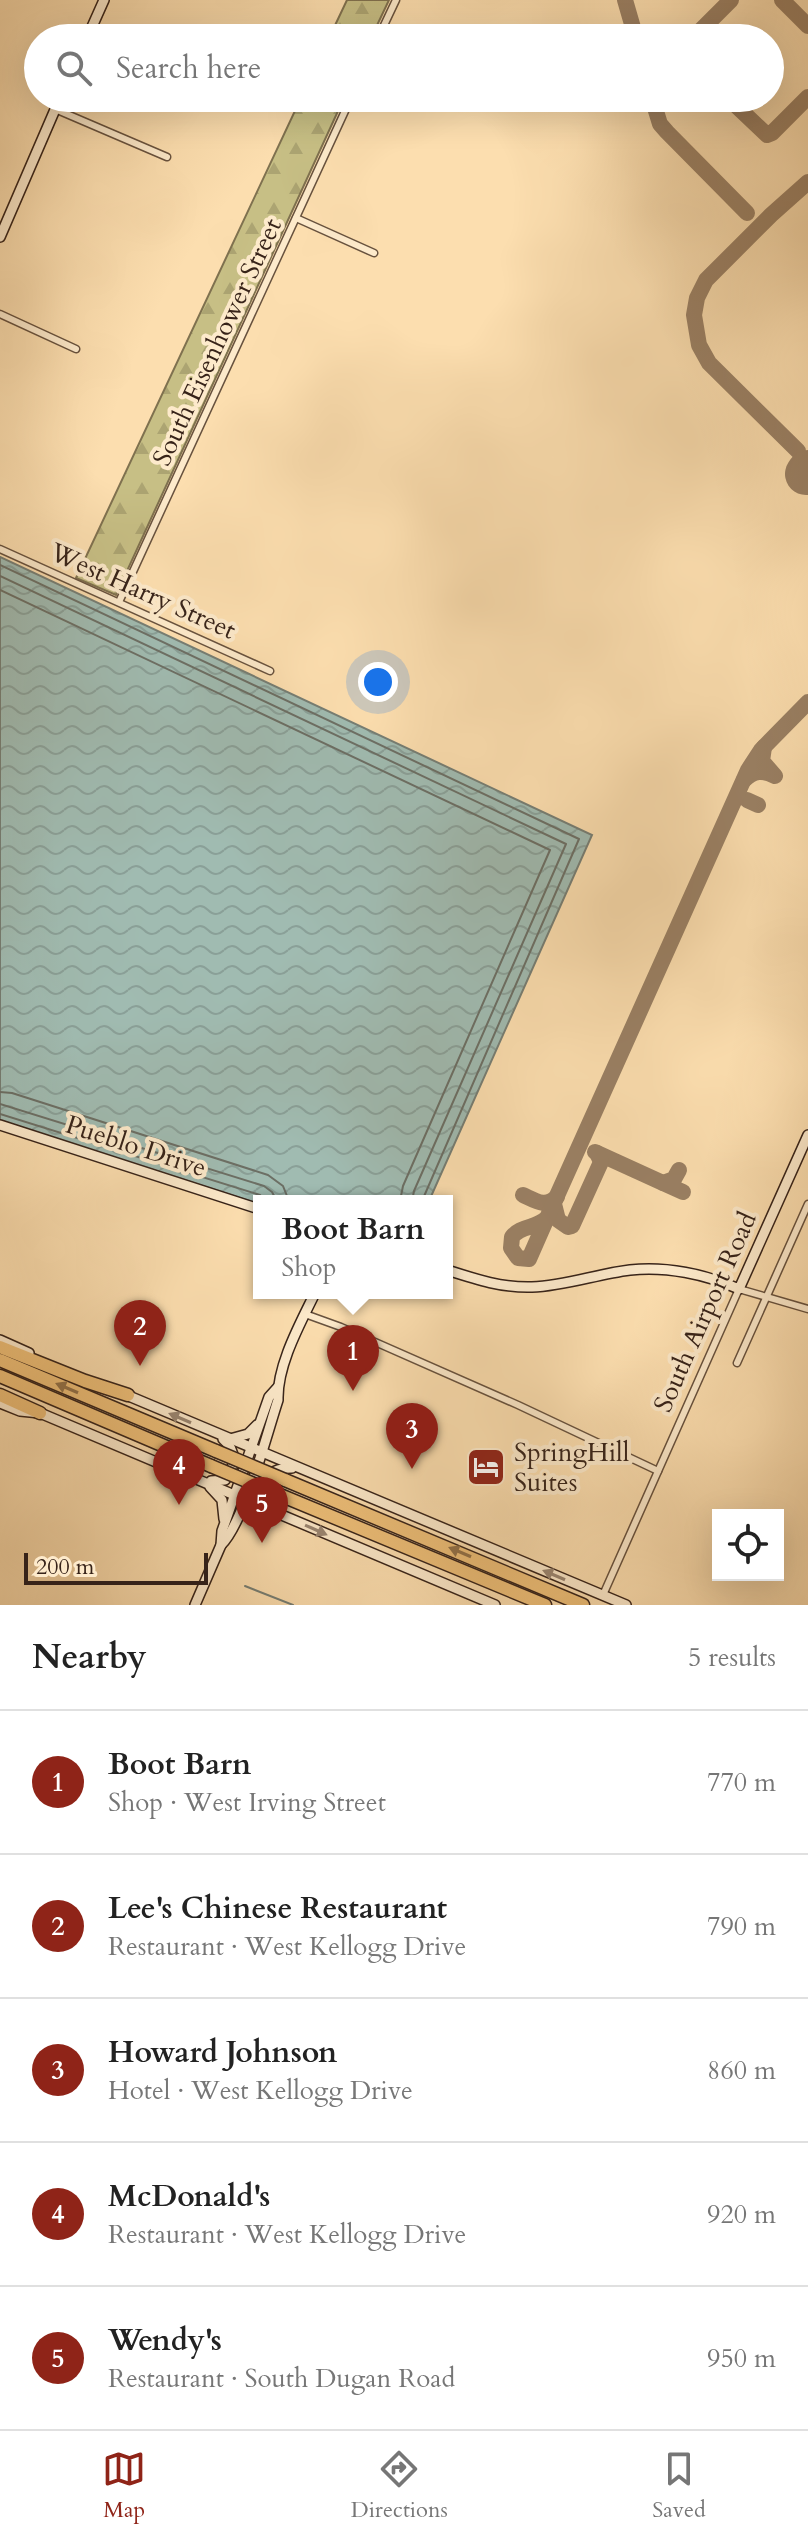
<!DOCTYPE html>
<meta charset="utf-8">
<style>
body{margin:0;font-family:Cardo,serif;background:#f2f2f2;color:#222}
.controls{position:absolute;right:24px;bottom:24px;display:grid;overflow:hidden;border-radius:0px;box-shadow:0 8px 32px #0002}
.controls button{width:72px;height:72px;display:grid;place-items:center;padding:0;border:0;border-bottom:2px solid #e0e0e0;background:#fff;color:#222;font:40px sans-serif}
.scale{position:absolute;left:24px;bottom:20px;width:184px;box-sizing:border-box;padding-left:8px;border:4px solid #372319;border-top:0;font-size:22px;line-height:28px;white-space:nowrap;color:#372319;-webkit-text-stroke:6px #fdeacb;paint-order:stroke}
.you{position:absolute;left:378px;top:682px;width:28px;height:28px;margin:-20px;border:6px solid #fff;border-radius:50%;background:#1a73e8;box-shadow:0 0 0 12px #1a73e833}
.badge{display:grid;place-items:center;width:52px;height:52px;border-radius:50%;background:#8f2418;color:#fff;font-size:26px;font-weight:700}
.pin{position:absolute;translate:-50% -66px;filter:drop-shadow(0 2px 4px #0008)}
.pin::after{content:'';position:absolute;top:42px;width:28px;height:24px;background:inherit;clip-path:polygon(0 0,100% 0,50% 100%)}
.popup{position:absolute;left:253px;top:1195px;width:200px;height:104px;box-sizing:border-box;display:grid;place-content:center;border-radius:0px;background:#fff;filter:drop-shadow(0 2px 6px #0005);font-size:26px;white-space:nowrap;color:#767676}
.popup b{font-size:30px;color:#222}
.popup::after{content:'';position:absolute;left:50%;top:100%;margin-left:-16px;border:16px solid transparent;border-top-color:#fff}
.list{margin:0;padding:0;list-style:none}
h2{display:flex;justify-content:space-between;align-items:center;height:104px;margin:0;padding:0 32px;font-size:34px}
h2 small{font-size:26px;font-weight:400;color:#767676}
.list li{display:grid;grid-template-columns:52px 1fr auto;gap:24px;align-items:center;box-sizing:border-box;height:144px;padding:0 32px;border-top:2px solid #e0e0e0}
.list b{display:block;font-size:30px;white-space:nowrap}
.list p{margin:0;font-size:26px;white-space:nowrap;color:#767676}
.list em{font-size:26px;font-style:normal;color:#767676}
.icon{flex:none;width:44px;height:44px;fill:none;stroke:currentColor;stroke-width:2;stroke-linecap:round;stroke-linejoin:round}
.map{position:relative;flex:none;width:808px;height:1605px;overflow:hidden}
.search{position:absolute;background:#fff;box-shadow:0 8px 32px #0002;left:24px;right:24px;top:24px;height:88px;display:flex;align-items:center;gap:20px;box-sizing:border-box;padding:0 28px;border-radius:44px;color:#767676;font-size:30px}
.sheet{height:824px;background:#fff}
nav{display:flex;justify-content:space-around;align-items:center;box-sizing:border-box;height:112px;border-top:2px solid #e0e0e0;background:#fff;font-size:22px;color:#767676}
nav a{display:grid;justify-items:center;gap:4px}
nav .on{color:#8f2418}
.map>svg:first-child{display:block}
</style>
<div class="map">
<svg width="808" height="1605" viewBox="0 0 808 1605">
<defs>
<pattern id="forest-firs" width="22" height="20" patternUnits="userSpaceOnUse" patternTransform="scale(2)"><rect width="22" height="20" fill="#c7bf85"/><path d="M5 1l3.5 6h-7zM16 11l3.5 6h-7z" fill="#aca472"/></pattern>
<pattern id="water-waves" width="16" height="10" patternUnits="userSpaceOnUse" patternTransform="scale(2)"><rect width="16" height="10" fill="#a0bbb1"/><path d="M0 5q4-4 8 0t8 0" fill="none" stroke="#8aa098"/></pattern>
</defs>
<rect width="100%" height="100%" fill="#fcdeaf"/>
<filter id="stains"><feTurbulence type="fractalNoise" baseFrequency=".0025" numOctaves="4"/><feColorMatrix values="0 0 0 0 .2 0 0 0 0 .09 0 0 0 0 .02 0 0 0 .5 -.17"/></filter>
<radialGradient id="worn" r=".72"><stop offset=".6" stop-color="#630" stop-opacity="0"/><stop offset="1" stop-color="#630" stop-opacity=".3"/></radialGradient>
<g fill="url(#forest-firs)" stroke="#7f714f" stroke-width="2">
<path d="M347,0H389L371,38H329Z"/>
<path d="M301,98H344L116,595L76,578Z"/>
</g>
<path fill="url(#water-waves)" stroke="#767e74" stroke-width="2" d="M0,557L592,835L429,1201H259V1204L0,1121Z"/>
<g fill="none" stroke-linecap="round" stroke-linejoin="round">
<g stroke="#6c6f65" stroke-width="2">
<path d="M0,565L579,839L422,1201"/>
<path d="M0,576L566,844L414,1191L412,1201"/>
<path d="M0,590L550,850L403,1186L400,1201"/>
<path d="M0,1092L12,1093L268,1175L283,1186L289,1201"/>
<path d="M0,1104L264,1186L272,1192L277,1201"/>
<path d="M0,1114L260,1195L266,1201"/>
</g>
<path stroke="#767e74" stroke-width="2" d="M245,1586L293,1605"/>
<g stroke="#9a8064" stroke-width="16">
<path d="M625,0L636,38"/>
<path d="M782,0L808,26"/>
<path d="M693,38L731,0"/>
<path d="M652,98L660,124L667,132L747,213"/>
<path d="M728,98L767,135L772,133L808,97"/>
<path d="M798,451L709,363L699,345L694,315L697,298L706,280L771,215L808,182"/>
<path d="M744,780C754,770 763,770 775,776L762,761L764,747"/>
<path d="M747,800L758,805"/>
<path d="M595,1152L663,1183"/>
<path d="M679,1170L674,1179L663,1183L683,1192"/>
<path d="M523,1195C536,1201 545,1208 557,1197"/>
<path d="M554,1204L558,1220L568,1227L572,1226L601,1162L597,1153"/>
<path d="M547,1218L529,1259L518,1258L511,1248L512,1237C521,1225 536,1229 547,1218L748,770L761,750L808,702"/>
</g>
<path stroke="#9a8064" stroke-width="42" d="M806,474L808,471"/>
<defs>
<g id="street">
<path d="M383,27L408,38"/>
<path d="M378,38L396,0"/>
<path d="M55,109L167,157"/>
<path d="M296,218L374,253"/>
<path d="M0,314L76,349"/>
<path d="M0,549L270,671"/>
<path d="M119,602L351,98"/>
<path d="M305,1314L341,1327L518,1405L658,1471"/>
<path d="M737,1363L808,1204"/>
<path d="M603,1595L739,1289L808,1309"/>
</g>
<g id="secondary">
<path d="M87,38L104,0"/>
<path d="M0,237L60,98"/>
<path d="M0,1125L259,1209"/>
<path d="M447,1270C475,1279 502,1288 532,1287C565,1286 597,1274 630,1270C666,1266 705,1274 739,1289L808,1135"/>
<path d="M0,1340L29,1353"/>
<path d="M124,1394L626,1605"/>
<path d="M0,1403L20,1411L40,1413L495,1605"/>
<path d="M230,1439L248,1434L257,1425"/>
<path d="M211,1481L225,1480C236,1467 237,1451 223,1439"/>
<path d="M210,1487L222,1500L224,1519"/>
<path d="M272,1511L260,1496C264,1476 271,1468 292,1468"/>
<path d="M221,1545C244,1523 267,1433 278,1400C277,1365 300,1324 315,1293"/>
<path d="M195,1605L221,1545L222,1531L269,1397L278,1387"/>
</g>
<g id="highway">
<path d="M0,1347L85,1381L128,1395"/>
<path d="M0,1360L216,1451"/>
<path d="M0,1376L211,1466"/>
<path d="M0,1395L40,1413"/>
<path d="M285,1480L583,1605"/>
<path d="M280,1495L545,1605"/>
</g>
</defs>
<use href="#street" stroke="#68523e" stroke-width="9"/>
<use href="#secondary" stroke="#372319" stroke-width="12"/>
<use href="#highway" stroke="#372319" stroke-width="15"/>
<use href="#street" stroke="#fdeacb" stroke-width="6"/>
<use href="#secondary" stroke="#fdeacb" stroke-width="9"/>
<use href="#highway" stroke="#eebf78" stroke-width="12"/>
<defs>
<g id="highway-bridge">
<path d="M216,1451L285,1480"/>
<path d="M211,1466L280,1495"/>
</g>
</defs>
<use href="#highway-bridge" stroke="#372319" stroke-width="15" stroke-linecap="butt"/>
<use href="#highway-bridge" stroke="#eebf78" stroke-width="12"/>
</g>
<defs><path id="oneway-solid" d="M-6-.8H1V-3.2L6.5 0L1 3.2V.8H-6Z" transform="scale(2)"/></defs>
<g fill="#927148">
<use href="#oneway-solid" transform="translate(67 1388) rotate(-157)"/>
<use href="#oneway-solid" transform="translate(460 1552) rotate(-157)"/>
</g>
<g fill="#9a8672">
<use href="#oneway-solid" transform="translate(180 1418) rotate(-157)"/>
<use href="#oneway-solid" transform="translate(316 1530) rotate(24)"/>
<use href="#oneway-solid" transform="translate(554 1575) rotate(-157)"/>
</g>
<defs>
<symbol id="hotel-square" viewBox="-11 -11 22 22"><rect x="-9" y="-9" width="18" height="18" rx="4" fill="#8f2418" stroke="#fdeacb"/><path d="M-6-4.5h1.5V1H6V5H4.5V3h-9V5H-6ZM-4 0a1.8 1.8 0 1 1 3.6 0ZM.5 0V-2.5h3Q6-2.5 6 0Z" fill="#fff"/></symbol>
</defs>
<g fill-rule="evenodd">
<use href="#hotel-square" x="464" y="1445" width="44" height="44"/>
</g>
<g text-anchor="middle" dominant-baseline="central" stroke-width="8" stroke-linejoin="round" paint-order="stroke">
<g font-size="26" fill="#372319" stroke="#fdeacb">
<text transform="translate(217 342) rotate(-65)">South Eisenhower Street</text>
<text transform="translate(143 591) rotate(24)">West Harry Street</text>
<text transform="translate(136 1146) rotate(18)">Pueblo Drive</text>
<text transform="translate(705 1312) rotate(-66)">South Airport Road</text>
</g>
<g font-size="26" fill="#372319" stroke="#fdeacb" text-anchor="start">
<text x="514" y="1452">SpringHill<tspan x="514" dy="30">Suites</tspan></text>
</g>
</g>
<rect width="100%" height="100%" filter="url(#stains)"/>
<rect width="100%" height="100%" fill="url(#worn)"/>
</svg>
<div class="controls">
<button><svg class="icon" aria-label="locate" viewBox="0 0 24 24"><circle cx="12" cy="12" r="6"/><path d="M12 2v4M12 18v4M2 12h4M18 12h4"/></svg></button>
</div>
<div class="scale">200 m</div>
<div class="you"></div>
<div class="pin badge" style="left:353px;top:1391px">1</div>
<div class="popup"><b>Boot Barn</b>Shop</div>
<div class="pin badge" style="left:140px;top:1366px">2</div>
<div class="pin badge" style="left:412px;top:1469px">3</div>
<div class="pin badge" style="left:179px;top:1505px">4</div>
<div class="pin badge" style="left:262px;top:1543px">5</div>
<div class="search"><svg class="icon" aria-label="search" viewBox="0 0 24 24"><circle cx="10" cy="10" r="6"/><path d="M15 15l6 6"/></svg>Search here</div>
</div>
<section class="sheet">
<h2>Nearby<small>5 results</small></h2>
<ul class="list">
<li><span class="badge">1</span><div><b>Boot Barn</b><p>Shop · West Irving Street</p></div><em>770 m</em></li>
<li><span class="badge">2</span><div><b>Lee's Chinese Restaurant</b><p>Restaurant · West Kellogg Drive</p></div><em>790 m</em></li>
<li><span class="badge">3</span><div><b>Howard Johnson</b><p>Hotel · West Kellogg Drive</p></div><em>860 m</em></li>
<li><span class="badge">4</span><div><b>McDonald's</b><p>Restaurant · West Kellogg Drive</p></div><em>920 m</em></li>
<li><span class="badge">5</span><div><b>Wendy's</b><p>Restaurant · South Dugan Road</p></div><em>950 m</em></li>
</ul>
</section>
<nav>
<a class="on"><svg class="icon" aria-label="map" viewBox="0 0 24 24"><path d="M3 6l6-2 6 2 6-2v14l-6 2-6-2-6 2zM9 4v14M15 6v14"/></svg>Map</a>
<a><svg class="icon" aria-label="directions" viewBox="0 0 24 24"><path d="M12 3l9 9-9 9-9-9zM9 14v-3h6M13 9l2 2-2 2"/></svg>Directions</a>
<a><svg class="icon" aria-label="saved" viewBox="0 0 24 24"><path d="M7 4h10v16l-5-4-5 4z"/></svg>Saved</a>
</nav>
